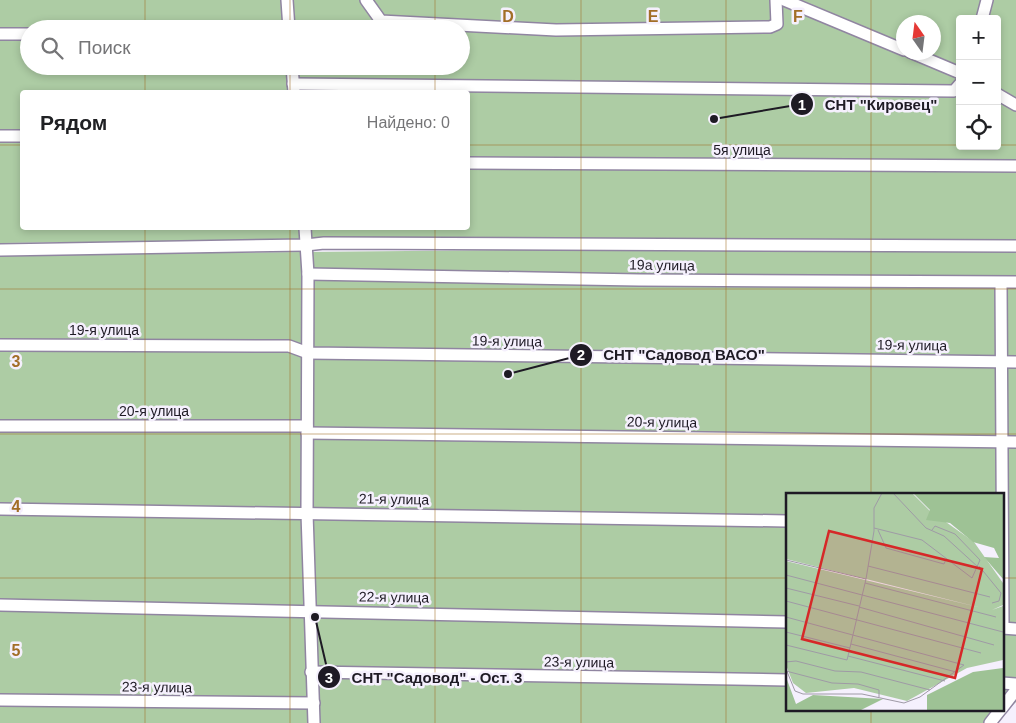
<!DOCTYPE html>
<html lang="ru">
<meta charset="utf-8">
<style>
body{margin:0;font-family:Arial,sans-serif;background:#f6f6f6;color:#202124}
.controls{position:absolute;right:15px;top:15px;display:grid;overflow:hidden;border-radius:5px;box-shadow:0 2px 8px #0003}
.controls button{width:45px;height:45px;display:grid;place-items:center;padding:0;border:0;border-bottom:1px solid #e0e0e0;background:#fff;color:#202124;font:25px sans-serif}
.compass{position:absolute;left:896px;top:15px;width:45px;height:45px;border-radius:50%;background:#fff;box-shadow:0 2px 8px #0003;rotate:346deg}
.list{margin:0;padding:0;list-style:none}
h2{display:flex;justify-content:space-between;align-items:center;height:65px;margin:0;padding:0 20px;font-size:21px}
h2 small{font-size:16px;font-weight:400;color:#757577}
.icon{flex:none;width:28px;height:28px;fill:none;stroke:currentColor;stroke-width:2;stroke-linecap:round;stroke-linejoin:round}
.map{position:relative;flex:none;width:1016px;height:723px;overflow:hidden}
.search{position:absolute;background:#fff;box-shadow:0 2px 8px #0003;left:20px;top:20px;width:450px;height:55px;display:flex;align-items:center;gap:12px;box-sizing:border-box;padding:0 18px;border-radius:28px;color:#757577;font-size:19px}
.panel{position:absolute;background:#fff;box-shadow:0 2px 8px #0003;left:20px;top:90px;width:450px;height:140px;border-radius:5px}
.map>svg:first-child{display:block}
</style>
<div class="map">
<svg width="1016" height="723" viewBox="0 0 1016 723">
<rect width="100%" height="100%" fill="#f5f0fd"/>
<g fill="#adcca4" fill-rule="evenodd">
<path d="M0,0H1016V240H309L0,243ZM960,19H997V146H960ZM904,22H934V52H904ZM29,29H461V66H29ZM22,92H468V228H22Z"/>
<path d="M1016,245V702L993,723H0V255ZM787,494H1002V709H787Z"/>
</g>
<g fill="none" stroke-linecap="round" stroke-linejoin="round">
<defs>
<g id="minor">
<path d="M287,0L289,29"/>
<path d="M366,0L381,21L556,30L770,27L777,24L776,0"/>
<path d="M784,0L904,50"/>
<path d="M982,19L987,0"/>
<path d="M0,34H29"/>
<path d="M910,52L960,73"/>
<path d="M292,66L294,92"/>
<path d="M293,84L954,91L960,84"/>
<path d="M997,94L1016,105"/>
<path d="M0,136H22"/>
<path d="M468,163L1016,166"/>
<path d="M305,228L308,274L307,513L314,723"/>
<path d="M0,250L306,245L324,243L1016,246"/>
<path d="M308,274L639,280L1016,282"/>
<path d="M1001,283L1003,628"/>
<path d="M0,345L289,346L308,353L1016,362"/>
<path d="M0,426H307"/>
<path d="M307,433L1016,442"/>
<path d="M0,509L787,521"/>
<path d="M0,605L787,622"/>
<path d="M1002,628L1016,629"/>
<path d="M311,672L787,680"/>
<path d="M1002,683L1016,684"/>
<path d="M0,700L314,703"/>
<path d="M1002,708L1016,690"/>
<path d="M990,723L1001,709"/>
</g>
</defs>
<use href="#minor" stroke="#9085a1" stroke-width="14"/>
<use href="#minor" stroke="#fff" stroke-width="11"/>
</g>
<path fill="none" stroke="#a26e27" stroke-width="1" stroke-opacity="0.55" d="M145,0V29M290,0V29M435,0V29M581,0V723M726,0V723M871,0V494M145,66V92M290,66V92M435,66V92M0,145H22M468,145H960M997,145H1016M145,228V723M290,228V723M435,228V723M0,289H1016M0,434H1016M0,578H787M1002,578H1016M871,709V723"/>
<g text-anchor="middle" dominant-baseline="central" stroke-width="5" stroke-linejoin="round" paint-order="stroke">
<g font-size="14" fill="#1e1a24" stroke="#f5f0fd">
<text x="742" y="150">5я улица</text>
<text transform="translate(662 265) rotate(1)">19а улица</text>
<text x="104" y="330">19-я улица</text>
<text transform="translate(507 341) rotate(1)">19-я улица</text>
<text transform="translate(912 345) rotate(1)">19-я улица</text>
<text x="154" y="411">20-я улица</text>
<text transform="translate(662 422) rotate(1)">20-я улица</text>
<text transform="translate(394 499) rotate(1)">21-я улица</text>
<text transform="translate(394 597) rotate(1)">22-я улица</text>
<text transform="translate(579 662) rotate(1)">23-я улица</text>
<text transform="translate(157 687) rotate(1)">23-я улица</text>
</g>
</g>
<g transform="translate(786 493)">
<rect width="218" height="218" fill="#f5f0fd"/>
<path d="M0,0H126L143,17L188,49L217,90V112L206,117L217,113V167L181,175L121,208L68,195L20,200L7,190L0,172V68L196,115L0,66Z" fill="#adcca4"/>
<path d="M127,0H217V86L198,64L213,65L208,55L187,49L164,30L140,27L144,17ZM217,175V217H141V202L187,179ZM0,184L10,211L27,202L97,206L75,217H0Z" fill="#9ec295"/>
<path fill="none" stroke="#9f9aa6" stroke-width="1" d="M107,0L140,35L158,43L192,74M88,35L136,47L186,85L194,67L169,41L149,33L146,37M92,37L100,55L158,71L160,66M0,67L80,86M82,73L204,104M193,73L215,100L213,108L206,110M0,82L217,139M79,90L210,124M0,95L73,113M0,108L195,160M73,114L208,152M0,124L178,172M0,139L64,155M65,151L170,179M0,152L61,167L62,163L159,188M62,163L80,86L88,38V15L96,0M0,169L10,168L49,178L75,179L144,197M0,176L9,198L17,201H76L118,210L134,204L178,172M0,178L46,190L72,191L93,197V204"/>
<path fill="#d62828" fill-opacity="0.15" stroke="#d62828" stroke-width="2.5" d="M43,38L196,76L169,185L16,146Z"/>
<rect width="218" height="218" fill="none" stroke="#1e1a24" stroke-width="2.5"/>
</g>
<g font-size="16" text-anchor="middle" font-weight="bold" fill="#a26e27" stroke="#f5f0fd" stroke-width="5" stroke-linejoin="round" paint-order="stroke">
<text x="508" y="22">D</text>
<text x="653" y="22">E</text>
<text x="798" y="22">F</text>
<text x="16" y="367">3</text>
<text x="16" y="512">4</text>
<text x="16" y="656">5</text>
</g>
<path fill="none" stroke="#1e1a24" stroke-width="2" d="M714 119L802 104M508 374L581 355M315 617L329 677"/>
<g fill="#1e1a24" stroke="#f5f0fd" stroke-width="2">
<circle cx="714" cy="119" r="5"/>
<circle cx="508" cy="374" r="5"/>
<circle cx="315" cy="617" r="5"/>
<circle cx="802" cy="104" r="12"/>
<circle cx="581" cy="355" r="12"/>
<circle cx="329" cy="677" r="12"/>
</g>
<g font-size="15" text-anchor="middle" font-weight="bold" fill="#fff">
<text x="802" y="110">1</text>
<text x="581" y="360">2</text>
<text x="329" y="683">3</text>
</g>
<g font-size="15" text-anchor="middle" font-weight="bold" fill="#1e1a24" stroke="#f5f0fd" stroke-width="5" stroke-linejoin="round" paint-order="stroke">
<text x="881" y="110">СНТ "Кировец"</text>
<text x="684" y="360">СНТ "Садовод ВАСО"</text>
<text x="437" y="683">СНТ "Садовод" - Ост. 3</text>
</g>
</svg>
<div class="controls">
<button>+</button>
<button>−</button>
<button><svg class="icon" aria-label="locate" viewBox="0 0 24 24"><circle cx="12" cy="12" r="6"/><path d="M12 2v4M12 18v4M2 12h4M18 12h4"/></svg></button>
</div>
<svg class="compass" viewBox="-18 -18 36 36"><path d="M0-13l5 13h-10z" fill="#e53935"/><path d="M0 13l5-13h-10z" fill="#757577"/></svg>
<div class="search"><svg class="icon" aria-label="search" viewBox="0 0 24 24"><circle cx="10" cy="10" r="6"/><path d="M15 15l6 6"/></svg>Поиск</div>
<section class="panel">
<h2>Рядом<small>Найдено: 0</small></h2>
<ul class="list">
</ul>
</section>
</div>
